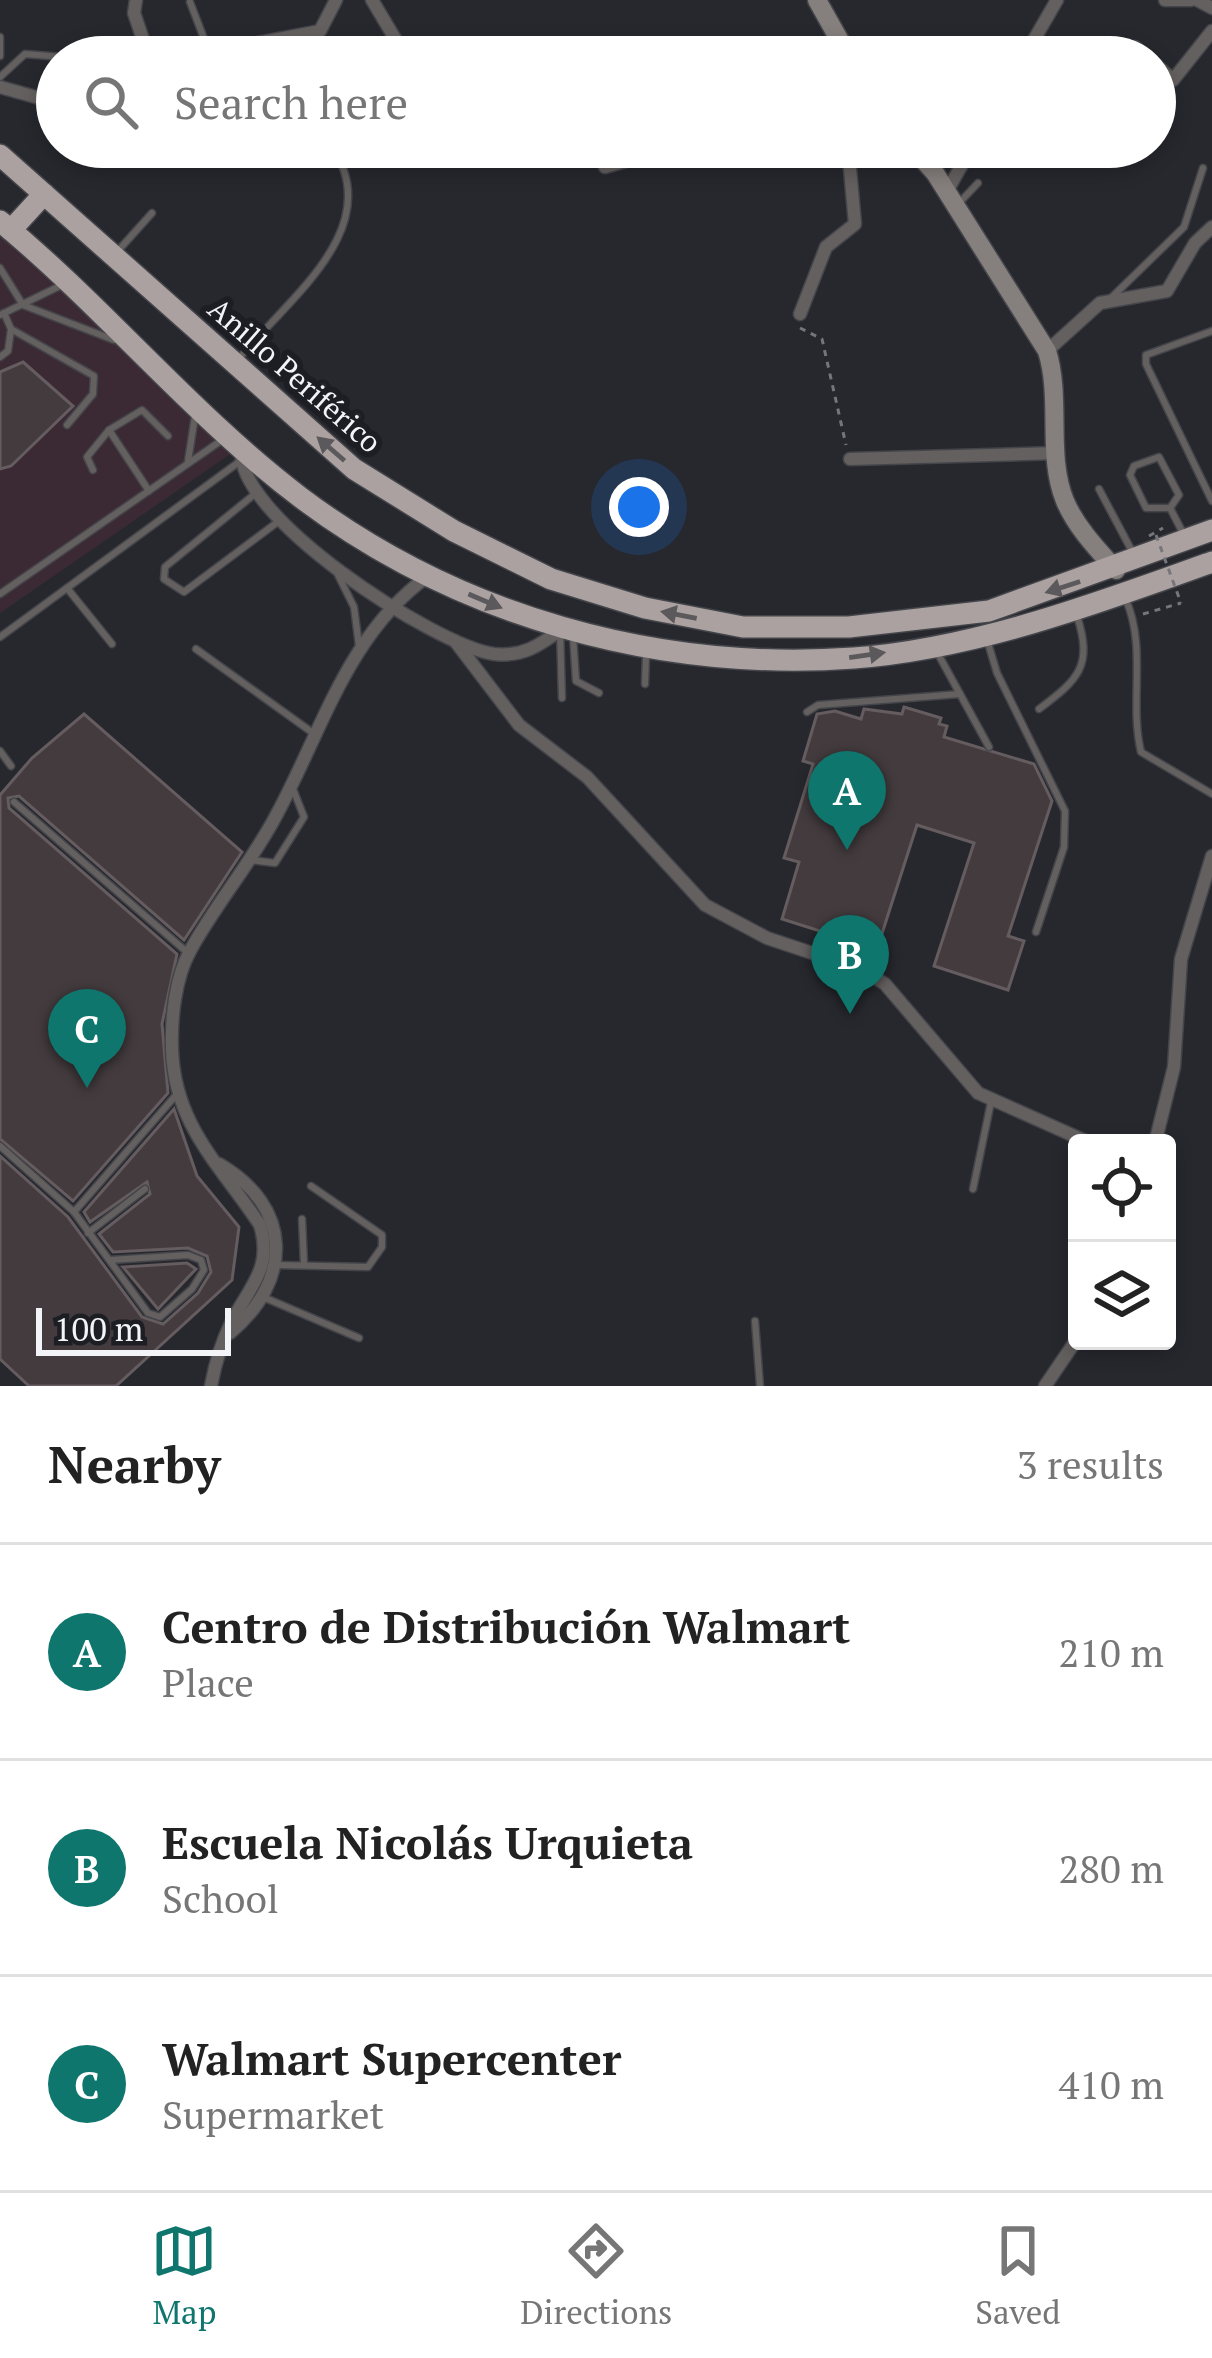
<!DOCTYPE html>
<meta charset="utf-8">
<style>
body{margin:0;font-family:"PT Serif",serif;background:#f2f2f2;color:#222}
.controls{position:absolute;right:36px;bottom:36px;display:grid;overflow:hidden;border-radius:12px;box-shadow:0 6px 18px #0003}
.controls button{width:108px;height:108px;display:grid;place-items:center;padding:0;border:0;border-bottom:3px solid #e0e0e0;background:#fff;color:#222;font:60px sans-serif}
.scale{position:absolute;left:36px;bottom:30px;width:195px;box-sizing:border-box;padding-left:12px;border:6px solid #f3f4f8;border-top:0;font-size:33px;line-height:42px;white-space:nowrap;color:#f3f4f8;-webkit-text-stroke:9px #1d1e24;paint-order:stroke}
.you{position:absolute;left:639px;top:507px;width:42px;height:42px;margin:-30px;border:9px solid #fff;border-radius:50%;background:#1a73e8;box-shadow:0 0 0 18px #1a73e833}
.badge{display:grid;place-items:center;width:78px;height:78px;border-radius:50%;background:#0f766e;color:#fff;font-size:39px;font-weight:700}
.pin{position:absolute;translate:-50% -99px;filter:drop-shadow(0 3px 6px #0008)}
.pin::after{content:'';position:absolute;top:63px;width:42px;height:36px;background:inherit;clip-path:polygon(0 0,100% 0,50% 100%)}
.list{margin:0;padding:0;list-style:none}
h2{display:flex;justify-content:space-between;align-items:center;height:156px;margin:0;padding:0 48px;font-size:51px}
h2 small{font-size:39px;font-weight:400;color:#767676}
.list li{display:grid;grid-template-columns:78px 1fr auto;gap:36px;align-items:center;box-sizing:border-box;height:216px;padding:0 48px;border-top:3px solid #e0e0e0}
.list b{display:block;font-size:45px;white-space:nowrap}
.list p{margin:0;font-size:39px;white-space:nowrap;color:#767676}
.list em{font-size:39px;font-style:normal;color:#767676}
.icon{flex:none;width:66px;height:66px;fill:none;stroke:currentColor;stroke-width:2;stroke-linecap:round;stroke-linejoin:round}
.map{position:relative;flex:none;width:1212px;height:1386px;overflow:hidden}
.search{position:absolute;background:#fff;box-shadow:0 6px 18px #0003;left:36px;right:36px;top:36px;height:132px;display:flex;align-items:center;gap:30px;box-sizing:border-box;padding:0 42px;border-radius:66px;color:#767676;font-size:45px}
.sheet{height:804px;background:#fff}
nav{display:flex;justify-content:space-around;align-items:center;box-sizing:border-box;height:168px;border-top:3px solid #e0e0e0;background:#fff;font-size:33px;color:#767676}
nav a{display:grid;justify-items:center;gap:6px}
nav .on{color:#0f766e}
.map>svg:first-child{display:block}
</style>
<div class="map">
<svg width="1212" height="1386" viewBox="0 0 1212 1386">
<rect width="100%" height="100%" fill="#27282e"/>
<path fill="#3b2a34" d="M0,221L242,446L0,613Z"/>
<g fill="#433b3e" stroke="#655c5f" stroke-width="3">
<path d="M23,362L73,406L11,466L0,469V372Z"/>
<path d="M904,707L941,718L939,724L947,726L944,737L1034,764L1052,801L1008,936L1024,941L1008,990L934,966L974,843L917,825L877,949L782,919L799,862L784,858L813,764L803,761L817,714L835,711L861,719L864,709L902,714Z"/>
<path d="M84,714L242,852L184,940L19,796L8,798L9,808L177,954L162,1024L168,1093L73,1201L0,1139V795L32,758Z"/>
<path d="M174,1109L197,1176L239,1227L232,1280L116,1386H29L0,1359V1156L68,1217L142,1317L163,1324L198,1293L211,1272L207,1256L188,1248L113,1252L99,1234L150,1194L147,1182L90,1222L84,1212Z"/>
<path d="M187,1263L196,1269L158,1309L123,1267Z"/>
</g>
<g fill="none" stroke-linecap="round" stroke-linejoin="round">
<defs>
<g id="service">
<path d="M190,2L208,49"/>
<path d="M0,37V56"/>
<path d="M0,77L25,54L62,57"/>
<path d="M959,203L978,183"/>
<path d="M116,253L152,213"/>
<path d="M0,268L23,305L114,340"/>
<path d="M1111,298L1184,227L1203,168"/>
<path d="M0,315L64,284"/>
<path d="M11,329L94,376L93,394L67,425"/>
<path d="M1212,331L1146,355V364L1212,501"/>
<path d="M0,357L8,351L11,329L4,313"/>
<path d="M237,361C285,301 388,229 332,147"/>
<path d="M1159,457L1179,495L1170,508H1146L1130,475L1134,466Z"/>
<path d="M188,461L195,416"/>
<path d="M93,470L87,457L109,430"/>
<path d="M1099,489L1133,553"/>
<path d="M149,491L109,430L142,410L168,436"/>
<path d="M256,493L165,567L164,579L184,592L279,521"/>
<path d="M1170,508L1183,533"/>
<path d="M338,575L354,607L359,646"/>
<path d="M67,588L112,644"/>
<path d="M0,594L222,440"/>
<path d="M1126,600C1147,648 1129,702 1141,752L1212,794"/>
<path d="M560,630L562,698"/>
<path d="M573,636L576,681L599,693"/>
<path d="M0,637L239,462"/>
<path d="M988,643L997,673L1065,811L1064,847L1036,932"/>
<path d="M196,649L313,733"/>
<path d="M937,652L989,747"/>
<path d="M645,684L646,655"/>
<path d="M1039,709C1079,679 1093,666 1077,616"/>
<path d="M807,712L818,705L960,694"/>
<path d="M0,751L11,766"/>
<path d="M14,802L188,953"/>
<path d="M251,860L275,863L304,817L293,789"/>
<path d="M0,1146L74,1212L148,1313L160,1317L192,1289L204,1270L201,1260L188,1255L110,1260"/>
<path d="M973,1189L991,1102"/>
<path d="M74,1212L177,1094"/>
<path d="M302,1219L304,1264"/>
<path d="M88,1233L145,1189"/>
<path d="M275,1265L368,1267L382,1247V1235L311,1186"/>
<path d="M263,1297L359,1338"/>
<path d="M755,1321L760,1386"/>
</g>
<g id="minor">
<path d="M136,0L134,13L149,57"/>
<path d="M372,0L406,57"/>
<path d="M1165,0H1191"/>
<path d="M1197,0L1212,8"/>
<path d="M185,57L320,31L336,0"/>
<path d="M1024,57L1057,0"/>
<path d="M1126,57L1135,47L1147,57"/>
<path d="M1155,64L1173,80L1212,31"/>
<path d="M0,87L57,103"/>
<path d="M605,167L675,147"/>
<path d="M947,191L972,147"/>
<path d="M800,314L826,247L855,224L848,147"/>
<path d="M1047,351L1100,303L1167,291L1195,243L1212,227"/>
<path d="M242,448C230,513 435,646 494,654C522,657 539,646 560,630"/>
<path d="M850,459L1057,453"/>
<path d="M455,641L519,725L587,777L705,905L767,938L863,970L885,984L978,1093L1090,1143"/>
<path d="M1155,1143L1174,1067L1181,959L1212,856"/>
<path d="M219,1164C293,1207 293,1280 230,1333"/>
<path d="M211,1386C215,1364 222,1341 232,1321C250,1286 273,1268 260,1225C221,1166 174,1125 172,1049C171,1019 175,978 190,951C216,903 253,861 278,812C323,728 348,634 428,576"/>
<path d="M1045,1386L1077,1339"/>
</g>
<g id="secondary">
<path d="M817,0L849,57"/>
<path d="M912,147L935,173L1047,351C1062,399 1046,455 1065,501C1076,527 1097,549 1116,570"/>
</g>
<g id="trunk">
<path d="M0,155L354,469L454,531L551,579L645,608L743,627H849L989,611L1212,530"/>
<path d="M0,221C104,307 192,415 300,497C458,616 657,672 854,658C974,649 1099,603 1212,562"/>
<path d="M11,230L44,194"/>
</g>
</defs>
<use href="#service" stroke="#44454a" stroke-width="9"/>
<use href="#minor" stroke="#44454a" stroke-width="15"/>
<use href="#secondary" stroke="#44454a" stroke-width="21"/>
<use href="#trunk" stroke="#44454a" stroke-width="24"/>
<g stroke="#75767b" stroke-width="3" stroke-dasharray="6 6" stroke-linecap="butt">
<path d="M492,147L591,165"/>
<path d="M800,328L822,339L846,445"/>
<path d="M1149,536L1163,528"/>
<path d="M1143,614L1181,603"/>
</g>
<use href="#service" stroke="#64605f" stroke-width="6"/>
<use href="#minor" stroke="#64605f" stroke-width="12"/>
<use href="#secondary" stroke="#857f7d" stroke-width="18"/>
<use href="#trunk" stroke="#aaa1a0" stroke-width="21"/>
<path stroke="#75767b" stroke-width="3" stroke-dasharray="6 6" stroke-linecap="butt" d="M1156,535L1181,603"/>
</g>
<defs><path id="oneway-solid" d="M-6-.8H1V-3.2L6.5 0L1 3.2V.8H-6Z" transform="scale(3)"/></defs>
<g fill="#5c595c">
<use href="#oneway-solid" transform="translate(331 449) rotate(-139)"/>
<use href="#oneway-solid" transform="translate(1063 587) rotate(162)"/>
<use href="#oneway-solid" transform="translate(485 601) rotate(23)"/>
<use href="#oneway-solid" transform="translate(679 615) rotate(-169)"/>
<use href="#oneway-solid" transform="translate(867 655) rotate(-8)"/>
</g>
<g text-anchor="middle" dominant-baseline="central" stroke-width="12" stroke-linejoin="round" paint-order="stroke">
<g font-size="30" fill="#f3f4f8" stroke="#1d1e24">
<text transform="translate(295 375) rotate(41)">Anillo Periférico</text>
</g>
</g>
</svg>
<div class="controls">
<button><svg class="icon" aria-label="locate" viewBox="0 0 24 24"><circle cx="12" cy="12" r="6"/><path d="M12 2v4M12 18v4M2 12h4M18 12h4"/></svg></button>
<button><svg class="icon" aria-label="layers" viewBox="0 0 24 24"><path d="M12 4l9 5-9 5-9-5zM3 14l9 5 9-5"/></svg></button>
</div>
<div class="scale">100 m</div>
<div class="you"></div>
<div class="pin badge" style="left:847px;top:850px">A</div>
<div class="pin badge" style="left:850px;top:1014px">B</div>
<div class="pin badge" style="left:87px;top:1088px">C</div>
<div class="search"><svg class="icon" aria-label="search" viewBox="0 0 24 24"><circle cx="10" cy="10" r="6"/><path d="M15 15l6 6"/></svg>Search here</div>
</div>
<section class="sheet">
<h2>Nearby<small>3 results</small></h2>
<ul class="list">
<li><span class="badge">A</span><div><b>Centro de Distribución Walmart</b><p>Place</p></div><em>210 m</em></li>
<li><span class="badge">B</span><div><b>Escuela Nicolás Urquieta</b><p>School</p></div><em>280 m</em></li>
<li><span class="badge">C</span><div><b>Walmart Supercenter</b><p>Supermarket</p></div><em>410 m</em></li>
</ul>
</section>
<nav>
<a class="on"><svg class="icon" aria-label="map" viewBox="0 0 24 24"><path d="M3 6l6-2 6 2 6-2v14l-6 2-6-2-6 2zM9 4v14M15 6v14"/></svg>Map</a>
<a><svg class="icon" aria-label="directions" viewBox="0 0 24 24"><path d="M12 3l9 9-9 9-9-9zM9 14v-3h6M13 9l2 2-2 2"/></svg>Directions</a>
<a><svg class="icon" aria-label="saved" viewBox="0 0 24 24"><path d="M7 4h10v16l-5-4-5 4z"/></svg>Saved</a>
</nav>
